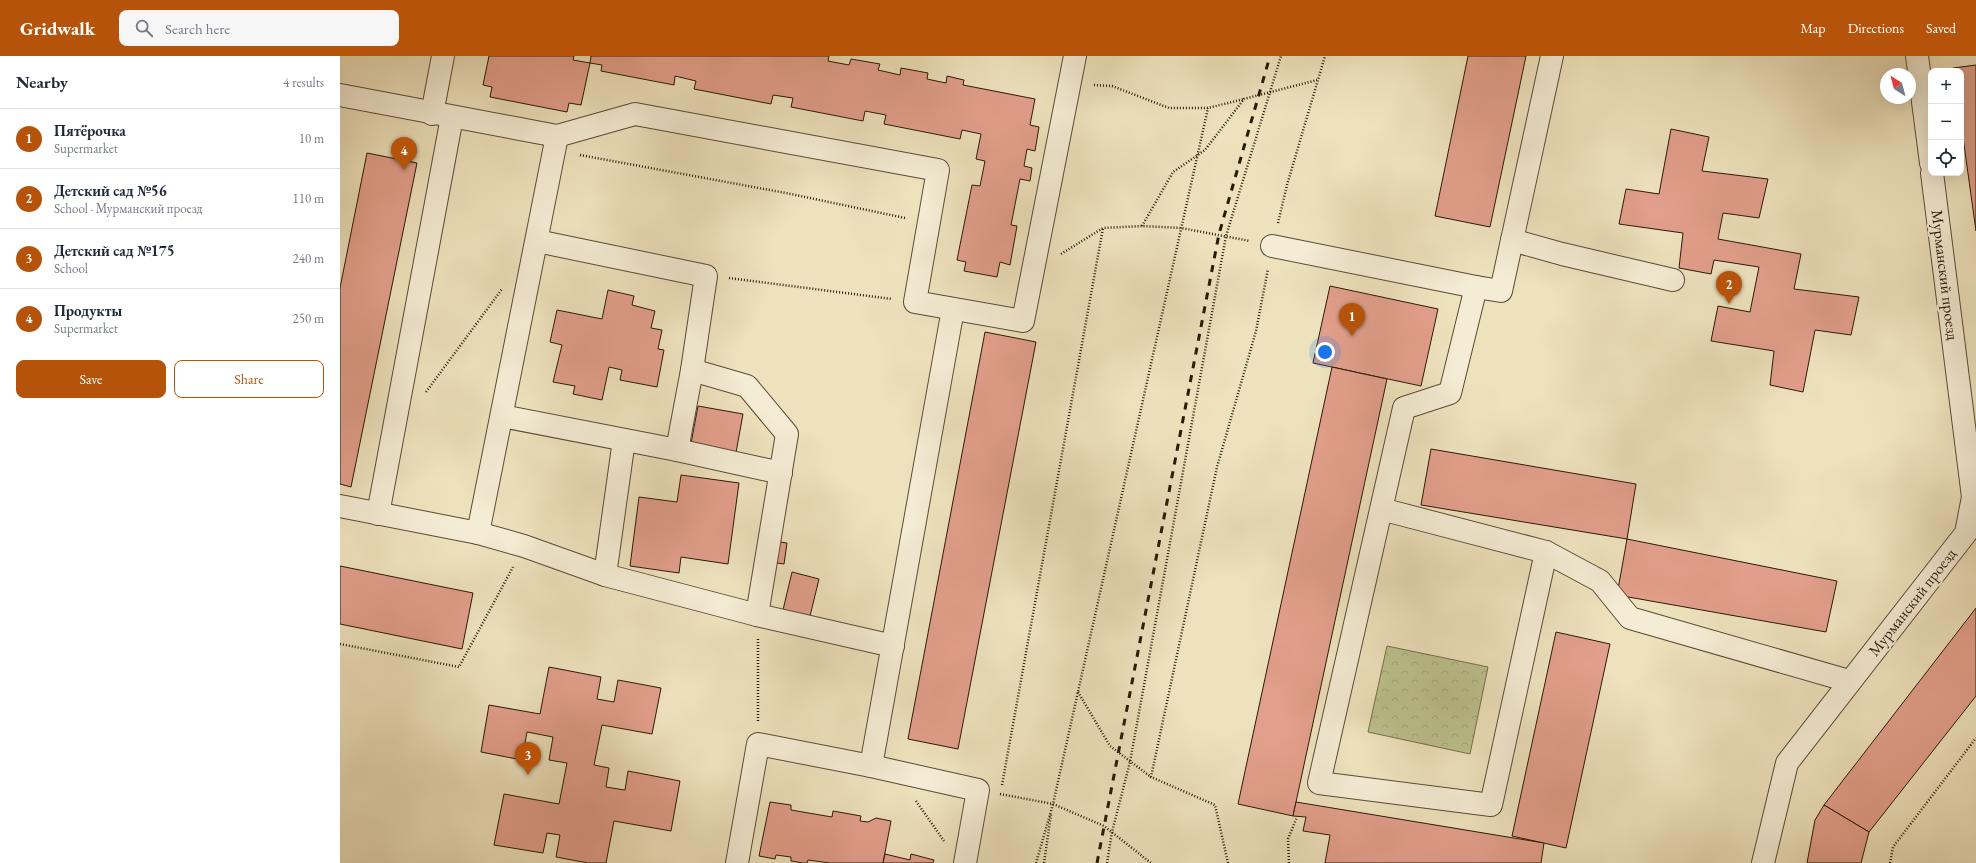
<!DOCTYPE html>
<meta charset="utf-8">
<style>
body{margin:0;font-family:"EB Garamond",serif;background:#f6f6f7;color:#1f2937}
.controls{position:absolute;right:12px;top:12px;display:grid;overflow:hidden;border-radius:8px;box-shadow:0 4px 16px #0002}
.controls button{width:36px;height:36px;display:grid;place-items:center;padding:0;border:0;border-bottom:1px solid #e0e1e3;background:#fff;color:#1f2937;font:20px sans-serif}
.compass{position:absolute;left:1540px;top:12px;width:36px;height:36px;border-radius:50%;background:#fff;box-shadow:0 4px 16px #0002;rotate:324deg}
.you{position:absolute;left:985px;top:296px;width:14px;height:14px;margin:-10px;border:3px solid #fff;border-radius:50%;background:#1a73e8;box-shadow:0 0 0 6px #1a73e833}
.badge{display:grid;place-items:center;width:26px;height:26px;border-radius:50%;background:#b45309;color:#fff;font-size:13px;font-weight:700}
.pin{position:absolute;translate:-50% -33px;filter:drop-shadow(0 1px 2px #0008)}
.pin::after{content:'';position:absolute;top:21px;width:14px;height:12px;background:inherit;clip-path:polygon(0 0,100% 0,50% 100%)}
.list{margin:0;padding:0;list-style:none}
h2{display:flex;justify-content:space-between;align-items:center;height:52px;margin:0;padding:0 16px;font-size:17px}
h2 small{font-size:13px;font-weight:400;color:#747a83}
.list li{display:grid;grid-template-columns:26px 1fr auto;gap:12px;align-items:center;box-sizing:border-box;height:60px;padding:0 16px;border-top:1px solid #e0e1e3}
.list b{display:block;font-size:15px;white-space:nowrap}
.list p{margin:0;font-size:13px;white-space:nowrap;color:#747a83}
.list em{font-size:13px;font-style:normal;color:#747a83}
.actions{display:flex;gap:8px;padding:12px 16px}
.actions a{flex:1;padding:9px 0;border:1px solid #b45309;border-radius:8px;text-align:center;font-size:14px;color:#b45309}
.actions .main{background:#b45309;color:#fff}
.icon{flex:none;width:22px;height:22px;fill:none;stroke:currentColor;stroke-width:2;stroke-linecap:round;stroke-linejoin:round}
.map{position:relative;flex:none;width:1636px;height:807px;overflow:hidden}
header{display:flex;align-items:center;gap:24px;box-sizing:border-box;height:56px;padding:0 20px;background:#b45309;color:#fff}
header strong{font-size:19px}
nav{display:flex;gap:22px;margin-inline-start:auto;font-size:14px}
.search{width:280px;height:36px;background:#f6f6f7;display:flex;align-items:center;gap:10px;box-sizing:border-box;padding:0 14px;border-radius:8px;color:#747a83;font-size:15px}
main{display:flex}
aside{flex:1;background:#fff}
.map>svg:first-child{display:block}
</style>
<header>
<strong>Gridwalk</strong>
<div class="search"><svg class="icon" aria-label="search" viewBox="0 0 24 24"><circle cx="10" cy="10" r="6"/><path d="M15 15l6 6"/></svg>Search here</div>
<nav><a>Map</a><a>Directions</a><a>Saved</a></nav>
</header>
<main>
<aside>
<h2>Nearby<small>4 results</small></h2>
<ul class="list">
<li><span class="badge">1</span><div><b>Пятёрочка</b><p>Supermarket</p></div><em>10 m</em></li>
<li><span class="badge">2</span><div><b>Детский сад №56</b><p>School · Мурманский проезд</p></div><em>110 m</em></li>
<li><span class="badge">3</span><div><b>Детский сад №175</b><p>School</p></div><em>240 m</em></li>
<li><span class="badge">4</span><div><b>Продукты</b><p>Supermarket</p></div><em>250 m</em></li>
</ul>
<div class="actions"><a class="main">Save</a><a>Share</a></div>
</aside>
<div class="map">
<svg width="1636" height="807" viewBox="0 0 1636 807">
<defs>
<pattern id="park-crowns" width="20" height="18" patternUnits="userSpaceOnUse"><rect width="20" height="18" fill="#bcc28e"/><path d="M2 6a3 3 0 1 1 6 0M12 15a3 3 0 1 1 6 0" fill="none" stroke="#a2a679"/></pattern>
</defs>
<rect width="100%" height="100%" fill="#eee2bd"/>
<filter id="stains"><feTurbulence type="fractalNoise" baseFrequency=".005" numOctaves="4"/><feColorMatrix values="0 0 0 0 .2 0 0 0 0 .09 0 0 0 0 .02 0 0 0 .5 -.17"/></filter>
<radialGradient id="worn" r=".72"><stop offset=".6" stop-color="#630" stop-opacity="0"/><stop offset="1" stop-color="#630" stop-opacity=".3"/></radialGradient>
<path fill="url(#park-crowns)" stroke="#736e4a" d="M1047,590L1148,611L1130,698L1028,676Z"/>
<g fill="#e29f8b" stroke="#2a1907">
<path d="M149,0H234L233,4L250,7L241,49L229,47L227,56L150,41L152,31L143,29Z"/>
<path d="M251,0H489L488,5L509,9L511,3L540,8L538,14L560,19L561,12L588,17L587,23L606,27L607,20L624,24L623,29L695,43L690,69L699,71L695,95L687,93L684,110L692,112L690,125L680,123L671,169L677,170L670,209L660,206L657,221L624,215L626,206L617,204L632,129L640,130L645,105L636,103L641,78L622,74L620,83L544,68L546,59L525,55L523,65L451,51L453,42L433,39L431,48L354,33L356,25L335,20L334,29L261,15L262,9L250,7Z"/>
<path d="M1128,0H1186L1150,171L1095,160Z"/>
<path d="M1636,9V175L1621,67V15H1614L1613,12Z"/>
<path d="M1331,73L1369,81L1362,115L1428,123L1419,162L1383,157L1378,183L1461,198L1454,233L1519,241L1511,279L1475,274L1463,336L1430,329L1434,295L1371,285L1378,250L1410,256L1419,211L1374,204L1371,218L1339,212L1343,177L1279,168L1286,133L1319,138Z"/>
<path d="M27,97L77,107L11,431L0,428V232Z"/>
<path d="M990,230L1098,253L1081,330L973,307Z"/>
<path d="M268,234L294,240L292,249L315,255L311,272L322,274L318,293L324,294L317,331L280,324L282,314L269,311L262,344L233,338L235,330L213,326L222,289L210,286L217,254L262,263Z"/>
<path d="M645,276L696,286L618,693L568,683Z"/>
<path d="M992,311L1047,323L953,760L898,748Z"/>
<path d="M358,350L403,358L395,402L350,393Z"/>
<path d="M1091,393L1296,428L1287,483L1081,449Z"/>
<path d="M341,419L399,427L388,508L341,501L339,517L290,510L299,441L337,446Z"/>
<path d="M1287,483L1497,525L1486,576L1277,539Z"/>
<path d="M433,485L447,487L444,508L430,506Z"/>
<path d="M0,510L133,537L122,593L0,568Z"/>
<path d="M452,516L479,523L470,560L443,554Z"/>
<path d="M1636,552V640L1529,776L1484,749Z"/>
<path d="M1216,576L1270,588L1226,792L1172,780Z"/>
<path d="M209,611L261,621L257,643L274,646L278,624L321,632L312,678L262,669L254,709L269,712L266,731L285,734L288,715L340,725L331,775L274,765L266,807H248L216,801L220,779L207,777L203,797L154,789L164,738L219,748L227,707L209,704L213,681L187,676L182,704L141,696L149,649L200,658Z"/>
<path d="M430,746L451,749V754L492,761L493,755L521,760L520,765L528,766L536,762L551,765L543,807H490L468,804L467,807H463L451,805V801L436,799L435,803L419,800Z"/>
<path d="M956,746L1204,787L1201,807H985L990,779L963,775L966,761L953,760Z"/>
<path d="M1484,749L1529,776L1521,807H1467L1475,764Z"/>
<path d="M545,798L570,804L571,798L594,804L593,807H543Z"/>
</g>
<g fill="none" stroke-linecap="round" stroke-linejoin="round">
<defs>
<g id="minor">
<path d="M1577,0L1591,107"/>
<path d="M0,39L217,80L295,58L598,114L575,246L683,265L735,0"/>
<path d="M92,58L103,0"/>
<path d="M1172,184L1222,198L1333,224"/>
<path d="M932,190L1136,231L1161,235L1212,0"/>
<path d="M352,314L407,330L447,378L417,559"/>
<path d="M162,360L337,394L352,314L366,220L197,185"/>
<path d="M337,394L441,417"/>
<path d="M0,450L138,477L184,490L265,519L417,559L553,590"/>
<path d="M1041,453L1206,496L1151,749L979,727L1064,352L1110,337L1136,231"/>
<path d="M38,458L112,61"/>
<path d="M138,477L217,80"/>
<path d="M1206,496L1260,525L1290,562L1509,625"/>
<path d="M265,519L284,384"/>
<path d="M531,710L638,734L625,807"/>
<path d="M397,807L418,688L531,710L613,253"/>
<path d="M1423,807L1447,707L1626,477L1633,441L1592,117"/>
</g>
</defs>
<use href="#minor" stroke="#5b4b34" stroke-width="24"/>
<g stroke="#2a1907" stroke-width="2.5" stroke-dasharray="1 2" stroke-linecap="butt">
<path d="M754,29L772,30L829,52H868L904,43"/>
<path d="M240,99L446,137L565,162"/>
<path d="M938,167L947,129L985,0"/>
<path d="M802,170L833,116L865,94L904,43L977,24"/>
<path d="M721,198L763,172L802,170L841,172L910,185"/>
<path d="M389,222L552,243"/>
<path d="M86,336L162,233"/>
<path d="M418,583V666"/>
<path d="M0,588L119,611L173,511"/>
<path d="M738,636L770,690L811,721"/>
<path d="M662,729L763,172"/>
<path d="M660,738L713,748L764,770L811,807"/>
<path d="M576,745L604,785"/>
<path d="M696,807L713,748L868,52"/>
<path d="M704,807L711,758"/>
<path d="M767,807L772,776L790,706L886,180L941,0"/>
<path d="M888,807L875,749L811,721L877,411L916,275L928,213"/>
<path d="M949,807L948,783L957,761"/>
<path d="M1550,807L1553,791L1636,682"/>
</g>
<use href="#minor" stroke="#f4ecd4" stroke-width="22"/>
<path stroke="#2a1907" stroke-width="3" stroke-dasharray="7 7" stroke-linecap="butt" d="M757,807L879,178L930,0"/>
</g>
<g text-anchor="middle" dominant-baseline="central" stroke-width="4" stroke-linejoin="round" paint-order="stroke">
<g font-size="16" fill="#2a1907" stroke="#f4ecd4">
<text transform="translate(1605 219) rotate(83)">Мурманский проезд</text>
<text transform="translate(1572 546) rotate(-52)">Мурманский проезд</text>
</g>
</g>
<rect width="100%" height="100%" filter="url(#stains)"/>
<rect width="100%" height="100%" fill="url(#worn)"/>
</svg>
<div class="controls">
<button>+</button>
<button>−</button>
<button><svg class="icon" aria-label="locate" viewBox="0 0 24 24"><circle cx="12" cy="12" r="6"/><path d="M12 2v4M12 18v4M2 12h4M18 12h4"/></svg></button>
</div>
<svg class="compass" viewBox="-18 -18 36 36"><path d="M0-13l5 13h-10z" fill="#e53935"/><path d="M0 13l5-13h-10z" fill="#747a83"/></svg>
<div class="you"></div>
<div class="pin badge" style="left:1012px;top:280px">1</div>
<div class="pin badge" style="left:1389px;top:248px">2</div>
<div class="pin badge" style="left:188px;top:719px">3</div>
<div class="pin badge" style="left:64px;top:114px">4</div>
</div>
</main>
